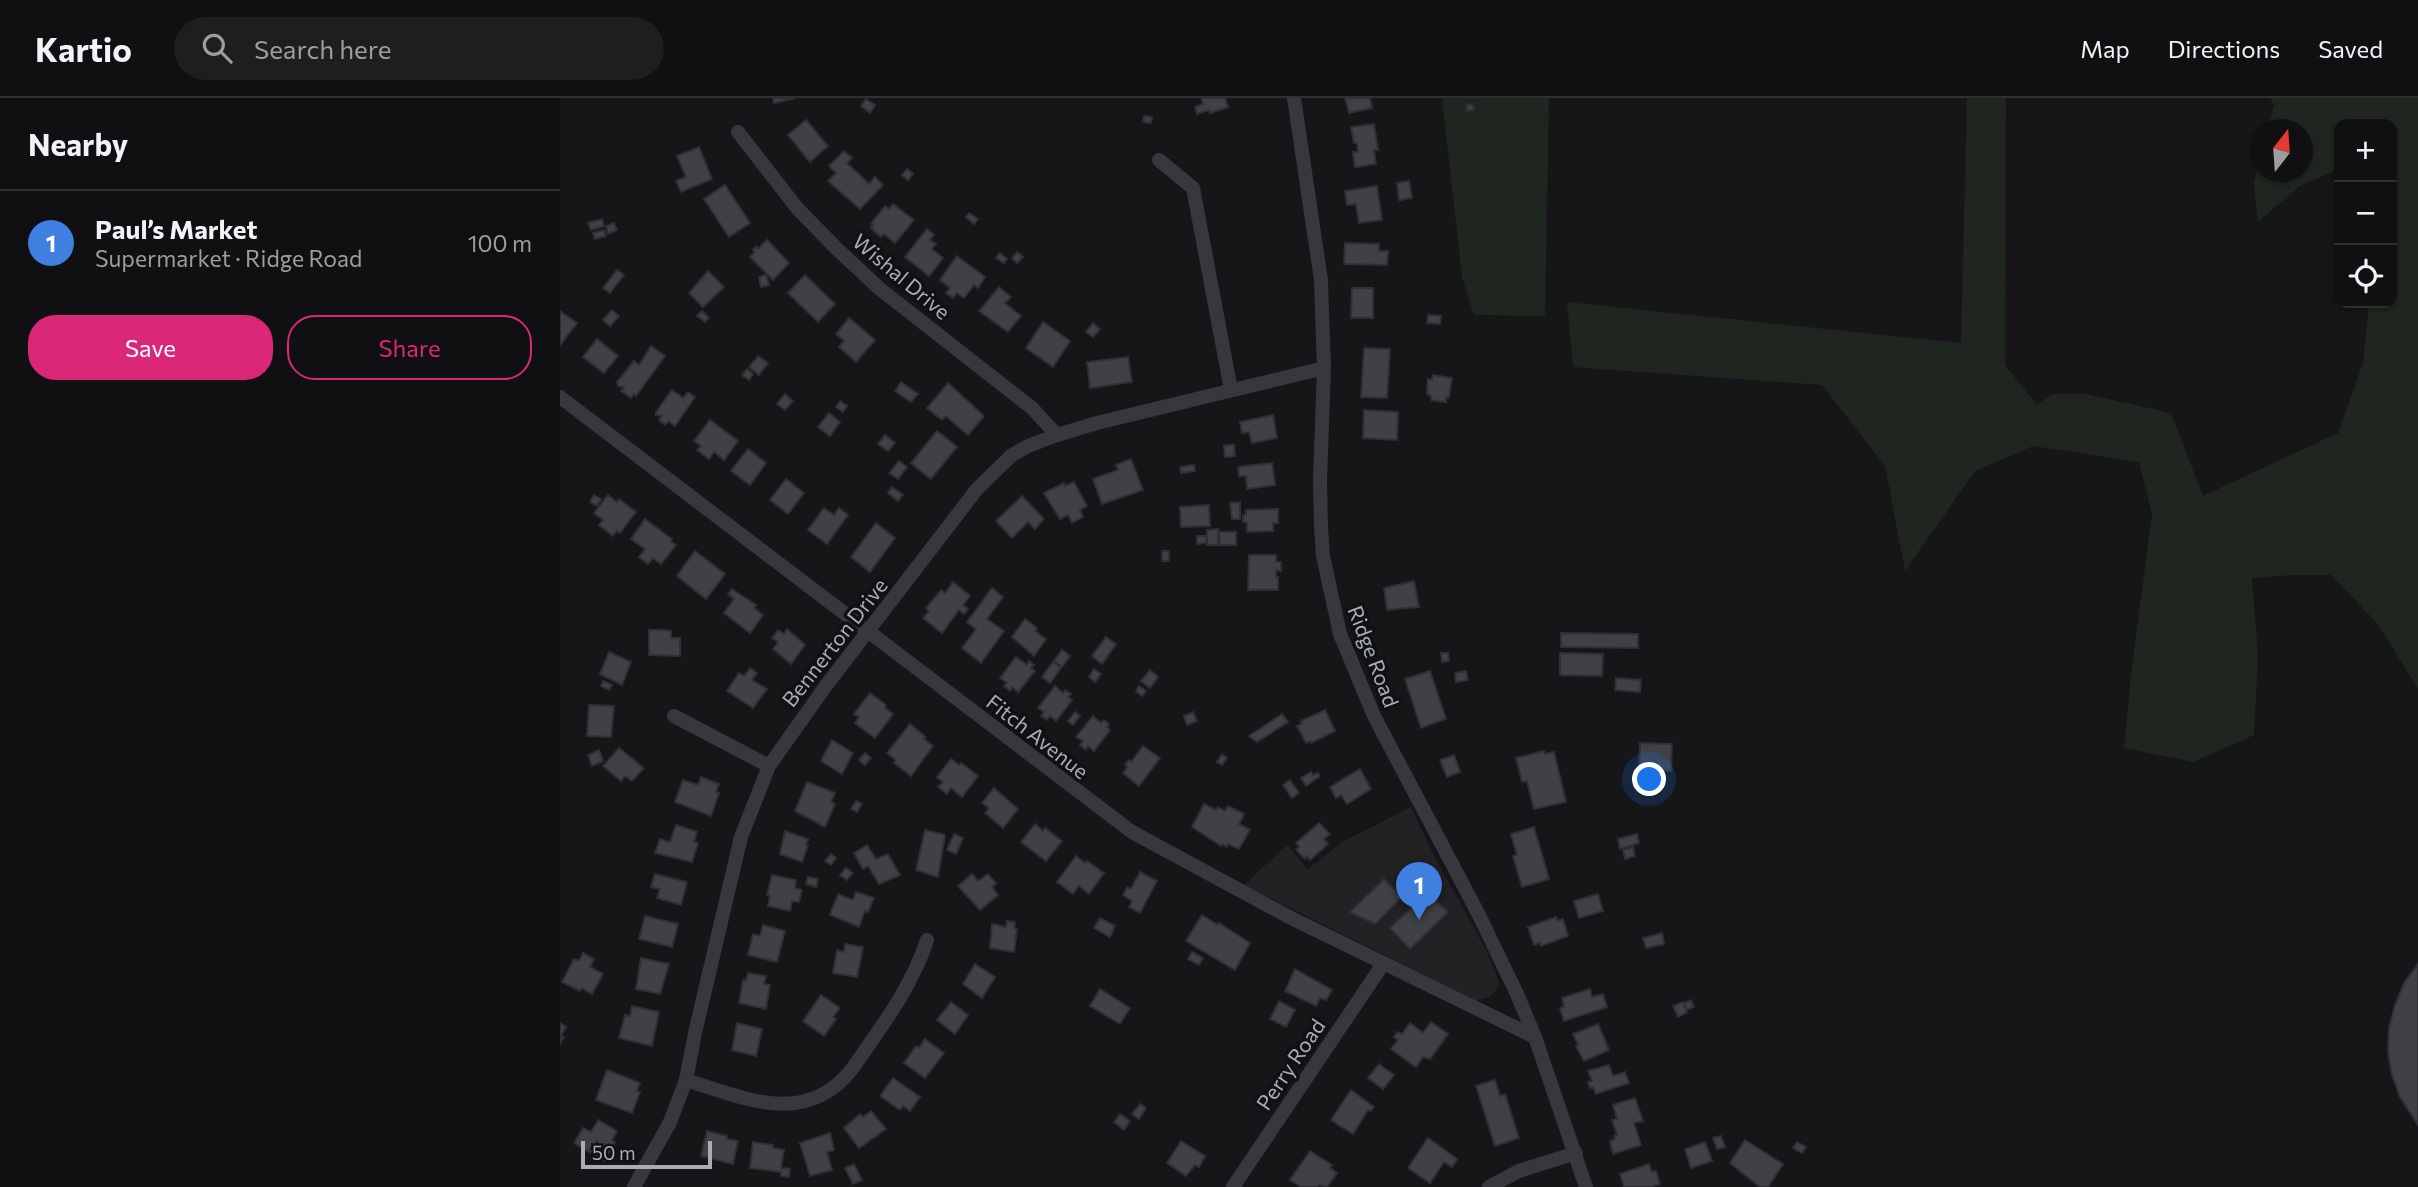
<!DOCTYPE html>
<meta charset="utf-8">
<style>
body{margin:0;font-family:Commissioner,sans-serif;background:#1e1e20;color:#f1f3f6}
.controls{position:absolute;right:21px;top:21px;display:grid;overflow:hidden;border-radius:14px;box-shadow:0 2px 5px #0004}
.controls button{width:63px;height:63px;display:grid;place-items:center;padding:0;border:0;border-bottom:2px solid #303032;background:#101012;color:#f1f3f6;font:35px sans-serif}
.compass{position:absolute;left:1690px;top:21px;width:63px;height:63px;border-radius:50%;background:#101012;box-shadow:0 2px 5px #0004;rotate:17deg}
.scale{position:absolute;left:21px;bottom:18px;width:131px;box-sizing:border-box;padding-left:7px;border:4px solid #a8adb8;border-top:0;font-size:19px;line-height:24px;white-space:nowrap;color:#a8adb8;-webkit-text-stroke:5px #111113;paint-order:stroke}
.you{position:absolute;left:1090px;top:682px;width:24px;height:24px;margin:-18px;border:5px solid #fff;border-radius:50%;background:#1a73e8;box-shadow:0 0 0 10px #1a73e833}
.badge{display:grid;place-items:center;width:46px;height:46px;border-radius:50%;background:#db2777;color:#fff;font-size:23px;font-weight:700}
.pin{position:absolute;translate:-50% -58px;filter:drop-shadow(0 2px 4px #0008)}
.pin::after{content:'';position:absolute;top:37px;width:24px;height:21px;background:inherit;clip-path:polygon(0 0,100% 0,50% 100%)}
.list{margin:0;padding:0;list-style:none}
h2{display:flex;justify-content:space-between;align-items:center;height:91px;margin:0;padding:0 28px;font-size:30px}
h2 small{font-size:23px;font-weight:400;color:#9c9d9f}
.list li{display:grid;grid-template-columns:46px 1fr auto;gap:21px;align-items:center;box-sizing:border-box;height:105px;padding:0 28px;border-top:2px solid #303032}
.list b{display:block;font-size:26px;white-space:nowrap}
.list p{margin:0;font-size:23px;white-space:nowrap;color:#9c9d9f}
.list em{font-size:23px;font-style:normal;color:#9c9d9f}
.actions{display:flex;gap:14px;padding:21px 28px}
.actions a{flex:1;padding:16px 0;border:2px solid #db2777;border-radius:28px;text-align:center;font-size:24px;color:#db2777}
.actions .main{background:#db2777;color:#fff}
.icon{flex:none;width:38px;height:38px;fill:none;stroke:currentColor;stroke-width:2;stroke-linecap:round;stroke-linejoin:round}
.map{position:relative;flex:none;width:1858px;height:1089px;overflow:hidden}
header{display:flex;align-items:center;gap:42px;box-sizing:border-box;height:98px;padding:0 35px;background:#101012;border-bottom:2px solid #303032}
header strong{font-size:33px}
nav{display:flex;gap:38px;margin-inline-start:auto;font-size:24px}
.search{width:490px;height:63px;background:#1e1e20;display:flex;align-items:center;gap:18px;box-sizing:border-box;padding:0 24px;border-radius:38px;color:#9c9d9f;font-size:26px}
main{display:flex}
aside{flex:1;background:#101012}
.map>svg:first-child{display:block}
</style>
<header>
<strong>Kartio</strong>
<div class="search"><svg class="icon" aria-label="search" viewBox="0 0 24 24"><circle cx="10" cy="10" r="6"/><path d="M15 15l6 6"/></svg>Search here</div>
<nav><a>Map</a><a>Directions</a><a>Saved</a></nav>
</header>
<main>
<aside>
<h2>Nearby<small></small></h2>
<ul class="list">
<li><span class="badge" style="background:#3f7fe0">1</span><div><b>Paul’s Market</b><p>Supermarket · Ridge Road</p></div><em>100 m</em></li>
</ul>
<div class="actions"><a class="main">Save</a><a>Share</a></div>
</aside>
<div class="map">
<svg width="1858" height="1089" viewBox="0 0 1858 1089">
<rect width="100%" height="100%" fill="#161618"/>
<path fill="#222225" d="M851,709L872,754L925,850L939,884L936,893L929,899L916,903L684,787L727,747L748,771L784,743Z"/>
<g fill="#1e261f">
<path d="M882,0H989L985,218L914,217L902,179Z"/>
<path d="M1407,0H1446L1445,267L1477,307L1492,296H1526L1611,315L1643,398L1778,335L1803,265L1809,205H1832V26H1779V71L1740,88L1698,124L1694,85L1700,59V74H1742V32L1708,31L1714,7L1710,0H1858V591L1818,526L1771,477H1733L1692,480L1698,558L1694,637L1633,664L1564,650L1571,576L1592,416L1579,364L1473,348L1415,373L1345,473L1325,368L1262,287L1013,269L1007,204L1401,245Z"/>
</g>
<g fill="#404145" stroke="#303034" stroke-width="2">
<path d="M213,0H235L214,5Z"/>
<path d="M641,0H665L668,9L650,15L649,12L637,16L635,9L643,6Z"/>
<path d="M785,0H810L812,10L789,15Z"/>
<path d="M306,1L315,7L310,15L301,8Z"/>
<path d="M913,6L914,12L907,13L906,7Z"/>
<path d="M584,18L592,19L591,25L583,24Z"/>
<path d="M246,22L268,48L250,64L228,37Z"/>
<path d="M814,26L818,52H814L816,66L795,69L793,54H798L797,45H794L791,29Z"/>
<path d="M139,49L152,81L121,94L116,83L126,79L117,58Z"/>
<path d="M284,53L292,60L287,65L309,86L315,79L323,87L300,111L268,83L276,75L269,68Z"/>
<path d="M347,71L353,76L348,82L342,77Z"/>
<path d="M849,83L852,100L839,102L837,85Z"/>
<path d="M165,87L190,125L169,139L144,101Z"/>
<path d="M817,88L822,122L799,125L796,106L787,107L785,93Z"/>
<path d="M333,106L354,122L335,145L324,136L321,139L311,130L313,127L311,126L325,108L329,111Z"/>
<path d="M409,115L418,121L414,126L406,119Z"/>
<path d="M42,121L44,128L31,132L28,125Z"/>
<path d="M54,125L57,132L48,136L46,128Z"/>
<path d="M367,131L374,137L370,142L376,146L372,151L383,160L369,178L345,159Z"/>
<path d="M44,132L46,138L35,141L33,135Z"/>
<path d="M207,142L229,165L213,182L190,159L195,154L193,152L196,148L198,151Z"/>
<path d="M785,145L819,146V153H828L827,167L784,166Z"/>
<path d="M457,154L463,159L457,165L452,160Z"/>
<path d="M440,155L447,161L444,165L436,160Z"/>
<path d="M397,158L425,179L418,190L414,187L404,200L397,195L393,200L386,195L390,190L380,182Z"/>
<path d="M57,172L64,177L50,195L43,190Z"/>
<path d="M148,173L164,189L143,209L129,195Z"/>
<path d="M206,177L209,187L201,189L199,179Z"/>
<path d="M245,177L275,206L258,224L228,195Z"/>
<path d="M439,189L451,199L445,205L461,218L448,234L419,213Z"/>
<path d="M792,190H813V220H791Z"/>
<path d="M52,212L59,218L50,228L43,222Z"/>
<path d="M0,213L17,225L0,247Z"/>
<path d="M142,213L149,220L145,224L137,218Z"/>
<path d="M868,217L881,218L880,226L867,225Z"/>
<path d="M289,220L315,242L296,264L279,249L284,243L276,236Z"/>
<path d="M483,224L510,243L493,269L466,250Z"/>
<path d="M533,225L540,231L533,239L526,234Z"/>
<path d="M37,241L58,258L44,275L23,259Z"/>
<path d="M91,248L105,258L76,298L74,296L71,300L61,293L64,289L58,288L57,284L74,263L79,267Z"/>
<path d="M804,250L830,251L827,300L801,299Z"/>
<path d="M198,258L208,265L199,277L189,269Z"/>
<path d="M568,259L572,284L530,290L527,264Z"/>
<path d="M187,271L193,276L189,282L182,277Z"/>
<path d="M873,277L892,280L889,300L886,299V304L871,302V298L867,296L868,281L872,282Z"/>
<path d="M341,284L358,296L351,304L335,293Z"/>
<path d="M388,285L424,318L408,337L386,318L382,322L367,310Z"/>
<path d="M112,292L123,300L128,294L135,299L115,328L109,323L105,327L99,322L102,318L96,317V314Z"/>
<path d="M225,296L233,303L225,312L217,306Z"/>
<path d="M280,303L287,308L283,314L276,309Z"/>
<path d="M804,312L838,314L837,342L803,340Z"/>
<path d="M269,315L280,324L270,338L258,329Z"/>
<path d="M713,317L717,340L692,345L689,334L682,335L680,324Z"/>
<path d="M150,322L178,343L164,362L154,354L149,361L137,352L141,348L134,343Z"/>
<path d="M377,333L397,349L371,381L351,365Z"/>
<path d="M325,337L335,345L328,353L318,346Z"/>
<path d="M664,347H674L675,358L665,359Z"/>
<path d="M188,351L206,365L190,387L171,373Z"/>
<path d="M571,361L583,392L542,406L533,381L558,372L556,367Z"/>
<path d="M339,363L347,369L338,381L329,375Z"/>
<path d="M712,365L715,387L687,391L686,378H679L678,369Z"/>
<path d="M634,367L635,373L621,375L620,369Z"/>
<path d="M226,381L244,395L228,416L210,402Z"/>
<path d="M514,384L527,408L520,412L523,419L512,425L508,417L500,421L484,395L504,385L505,388Z"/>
<path d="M332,389L343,397L338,403L328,395Z"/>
<path d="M34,397L41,401L37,408L30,404Z"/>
<path d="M48,397L57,404L59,401L76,414L60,435L57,432L53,438L39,427L43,422L34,415Z"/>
<path d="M462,398L484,421L475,431L468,424L452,440L436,423Z"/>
<path d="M680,404V421H672L670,405Z"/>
<path d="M649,407L650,428L621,429L620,409Z"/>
<path d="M264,410L274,417L279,410L288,417L267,446L248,432Z"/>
<path d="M718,411V425H713V433L687,434V424H683V417H686V412Z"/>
<path d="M85,421L112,441L111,444L116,447L101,466L93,460L88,466L79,459L85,451L71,441Z"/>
<path d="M316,425L335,440L310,474L291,459Z"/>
<path d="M658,431V447H647V432Z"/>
<path d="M659,434H676V447H660Z"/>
<path d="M637,438H646V445L637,446Z"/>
<path d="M135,453L165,476L146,501L117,478Z"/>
<rect x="602" y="453" width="7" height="10"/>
<path d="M689,457H716V464H721V473L716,472V479H718V492H688Z"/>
<path d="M854,483L859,509L827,512L824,490Z"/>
<path d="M393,484L410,498L403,507L408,511L404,516L399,512L382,535L363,520L369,513L366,510L381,492L385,495Z"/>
<path d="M432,490L443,499L427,521L444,533L421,565L402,550L416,531L407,524Z"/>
<path d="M172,491L196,507L194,510L203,517L190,535L164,515L174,501L168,496Z"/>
<path d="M465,521L477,530L475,533L486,541L474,558L452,539Z"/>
<path d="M227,531L245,547L231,566L213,551L218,544L212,540L218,532L224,536Z"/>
<path d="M89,532H106L111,533V540H120V558L89,557Z"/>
<path d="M1001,535L1078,536V550L1001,549Z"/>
<path d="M546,539L556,546L542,566L532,558Z"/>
<path d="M502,552L510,558L502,569L494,563Z"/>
<path d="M49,554L71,564L62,587L40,576Z"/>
<path d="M881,555H888L889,563L882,564Z"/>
<path d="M1000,555L1043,556L1042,578L1000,577Z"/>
<path d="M456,559L467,567L469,563L474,567L471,570L475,573L458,594L452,589L450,593L444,588L447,585L440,580Z"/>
<path d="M493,564L501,570L490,585L482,579Z"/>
<path d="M190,570L197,575L192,582L207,591L193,610L167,593L179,575L184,578Z"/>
<path d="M534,571L541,576L535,584L529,579Z"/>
<path d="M590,572L598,579L590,590L581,583Z"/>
<path d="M870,573L886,621L861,630L845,581Z"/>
<path d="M906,573L908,582L896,584L895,575Z"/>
<path d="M1056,580L1081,582L1080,594L1055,592Z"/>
<path d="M43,583L52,587L49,592L41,588Z"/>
<path d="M495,588L503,595L505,592L511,596L508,599L512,602L496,623L490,618L487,622L481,618L484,614L478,610Z"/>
<path d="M579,588L586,593L582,598L576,593Z"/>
<path d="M310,595L326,607L325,610L333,616L315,640L295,625L299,619L294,616Z"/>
<path d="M29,607L54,608L51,639L27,638Z"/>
<path d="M765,612L775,633L751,645L750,643L746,645L737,628L742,625L741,623Z"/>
<path d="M515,614L520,618L513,627L508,623Z"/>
<path d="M633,614L637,623L627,627L624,618Z"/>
<path d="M722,616L728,624L697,644L689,638Z"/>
<path d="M533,618L541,625L544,622L549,626L547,629L550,632L534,653L528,648L526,652L520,647L523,643L516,639Z"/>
<path d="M350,626L366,639L364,641L373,648L351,678L334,665L336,662L327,655Z"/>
<path d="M272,642L293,655L282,676L261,663Z"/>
<path d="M1080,645L1112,646L1111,673L1079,672Z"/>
<path d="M583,648L600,660L579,688L563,675L567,669L565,667L569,662L571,664Z"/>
<path d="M59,650L84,670L72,683L65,678L61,683L43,668Z"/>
<path d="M39,652L43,663L32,668L28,657Z"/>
<path d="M984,653L985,656L994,654L1006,704L974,711L967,683L962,684L956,660Z"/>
<path d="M305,655L311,660L305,667L299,662Z"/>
<path d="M662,656L667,660L662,667L657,664Z"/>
<path d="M894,657L900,674L887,679L880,662Z"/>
<path d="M391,661L399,667L401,665L418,678L402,699L391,690L387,696L378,689L383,684L377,679Z"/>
<path d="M800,671L811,691L787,706L781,697L776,700L770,689Z"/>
<path d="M751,674L753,677L758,675L760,678L746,688L741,680Z"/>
<path d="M141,679L159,686L156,694L159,695L151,718L115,704L123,682L138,687Z"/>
<path d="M730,682L739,695L732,700L723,687Z"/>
<path d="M247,684L275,695L271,704L275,706L265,729L235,713Z"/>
<path d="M434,690L458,711L443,730L425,715L429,710L422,705Z"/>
<path d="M296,703L302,706L297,714L291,711Z"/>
<path d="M644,706L656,712L658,709L665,713L668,708L684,716L679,726L690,732L679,751L668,746L667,749L662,746L661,748L632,729Z"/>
<path d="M759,725L770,736L764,741L768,746L750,762L747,758L745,761L736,752L739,749L736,745Z"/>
<path d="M475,726L483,733L485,730L502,743L486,763L461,744Z"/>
<path d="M116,727L137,734L134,744L138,745L132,764L95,755L100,741L110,744Z"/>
<path d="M974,729L989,781L962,789L953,758L957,757L951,736Z"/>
<path d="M365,732L385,737L378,779L356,772Z"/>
<path d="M225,733L248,741L246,746L248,747L242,764L220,756Z"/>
<path d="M394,736L403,740L396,756L387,752Z"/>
<path d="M1077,736L1079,745L1060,751L1058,741Z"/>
<path d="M307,747L316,761L328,756L340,777L319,786L308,768L303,771L294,755Z"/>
<path d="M1073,749L1075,758L1065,761L1063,752Z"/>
<path d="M271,756L276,760L271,767L265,763Z"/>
<path d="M516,758L525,765L527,763L544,775L529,796L519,788L513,796L497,784Z"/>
<path d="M286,770L293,775L287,782L280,777Z"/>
<path d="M580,774L597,783L580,815L569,809L572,803L563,797L567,789L571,791Z"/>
<path d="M95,776L127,784L121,807L97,800L100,791L91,789Z"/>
<path d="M412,776L418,783L428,776L436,785L432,789L438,797L420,812L398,788Z"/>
<path d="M212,777L236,782L235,790L242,792L239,804L232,803L230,813L208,808L210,798L207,797Z"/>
<path d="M248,779L258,781L256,789L246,786Z"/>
<path d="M824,781L842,799L815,826L790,814Z"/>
<path d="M861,789L888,814L850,851L830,830L851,810L846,804Z"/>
<path d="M296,794L314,800L308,814L305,813L299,829L270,817L278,796L293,802Z"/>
<path d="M1038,796L1043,813L1019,820L1014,803Z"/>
<path d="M642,817L658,827L659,825L690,845L675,872L626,843Z"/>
<path d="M85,818L118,826L112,849L79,841Z"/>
<path d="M996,819L997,823L1003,821L1008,838L981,848L980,845L974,847L968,829Z"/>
<path d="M540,820L555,828L550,839L534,830Z"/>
<path d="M447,823L455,824L454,830L457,831L454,854L430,850L432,826L446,829Z"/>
<path d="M203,827L225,833L217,864L188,857L193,836L200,838Z"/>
<path d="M1102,835L1104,846L1086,850L1083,840Z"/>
<path d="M285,846L303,849L297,879L273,875L277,852L284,854Z"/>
<path d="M632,854L643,860L639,867L628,861Z"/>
<path d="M23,855L34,861L30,869L43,876L32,896L22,890L20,893L2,884L14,861L19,863Z"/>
<path d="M81,860L109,866L100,896L76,891Z"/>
<path d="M415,866L435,879L422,900L403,886Z"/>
<path d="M1858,866V1027L1840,999L1832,977L1828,954L1829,930L1835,907L1844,885Z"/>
<path d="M735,871L772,892L766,902L760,900L756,908L725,893Z"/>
<path d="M188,875L206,878L204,886L210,887L206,911L179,905L183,882L186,883Z"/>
<path d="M540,891L570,910L560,926L530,908Z"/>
<path d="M1030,891L1032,899L1043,896L1047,909L1004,923L1000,910L1004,909L1002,900Z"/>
<path d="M261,897L280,910L273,919L276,921L264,938L243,923Z"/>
<path d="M1131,902L1134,909L1126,912L1124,905Z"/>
<path d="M719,903L735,912L726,929L710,921Z"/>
<path d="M391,904L408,917L395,936L377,922Z"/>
<path d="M1123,904L1127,914L1118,919L1113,908Z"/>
<path d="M72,908L99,914L92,948L59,940L65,917L70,918Z"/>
<path d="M871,924L888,936L870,961L863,959L856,969L831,951L838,942L834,939L837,934L842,936L850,925L863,935Z"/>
<path d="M0,925L6,929L1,938L4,939L0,946Z"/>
<path d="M177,925L202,931L196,958L172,952Z"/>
<path d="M1038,926L1049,952L1024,963L1016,948L1018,947L1013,936Z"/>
<path d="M365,941L384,955L365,980L344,965L356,948L359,950Z"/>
<path d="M819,966L834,977L823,991L808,980Z"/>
<path d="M1049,967L1053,978L1065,974L1069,985L1036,996L1033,989L1030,990L1028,984L1032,983L1028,973Z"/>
<path d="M47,972L80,985L77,993L80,994L72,1015L36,1002Z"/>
<path d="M333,980L360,999L350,1013L343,1008L340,1012L320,998Z"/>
<path d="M935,982L940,998L945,996L959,1040L935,1048L916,988Z"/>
<path d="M791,992L814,1009L811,1013L808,1012L793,1036L771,1022Z"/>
<path d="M1075,1000L1083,1023L1074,1025L1081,1047L1053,1056L1050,1043L1055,1041L1054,1038L1057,1037L1052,1022L1057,1021L1053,1007Z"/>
<path d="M580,1006L586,1010L579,1021L572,1016Z"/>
<path d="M311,1013L326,1031L299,1050L284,1030L300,1016L303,1019Z"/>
<path d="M560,1016L570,1023L564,1032L554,1024Z"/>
<path d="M38,1022L57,1033L52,1042L55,1044L44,1063L14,1045L23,1030L31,1034Z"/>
<path d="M147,1033L167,1038V1041L178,1043L173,1066L141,1058Z"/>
<path d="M270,1035L274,1052L267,1054L272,1072L250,1078L240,1045Z"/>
<path d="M1161,1038L1165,1049L1157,1051L1153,1040Z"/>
<path d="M868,1040L897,1061L892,1069L884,1064L870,1085L848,1070Z"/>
<path d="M1185,1042L1223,1066L1208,1089H1200L1170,1065Z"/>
<path d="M621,1043L645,1058L639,1069L635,1067L626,1078L607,1065Z"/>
<path d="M193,1044L213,1047V1050L224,1052L221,1070L230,1071L229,1079L221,1078V1074L190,1070Z"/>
<path d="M1145,1044L1152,1063L1131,1070L1125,1051Z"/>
<path d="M1237,1044L1246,1049L1242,1055L1233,1050Z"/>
<path d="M750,1053L772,1067L770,1070L777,1075L767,1089L759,1087L757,1089H741L730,1082Z"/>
<path d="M294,1066L302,1082L293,1086L285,1070Z"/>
<path d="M1089,1066L1092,1074L1096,1073L1100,1086L1090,1089H1064L1060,1076Z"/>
</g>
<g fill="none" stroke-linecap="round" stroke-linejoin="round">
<g stroke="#37383d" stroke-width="14">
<path d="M734,0L761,182L764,270L760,382L761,428L763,458L780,536L814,618L918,815L957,896L975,939L1026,1089"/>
<path d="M178,34L237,110L277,151L320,191L472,310L497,337"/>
<path d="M599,62L633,90L671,292"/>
<path d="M0,299L572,734L731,820L975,939"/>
<path d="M114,618L209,668"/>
<path d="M126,982C184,1000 246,1030 292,971C321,929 351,891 367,842"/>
<path d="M74,1089L110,1024L126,982L135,935L181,739L209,668L265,589L417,391L452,357L468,348L497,337L537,325L764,270"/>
<path d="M673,1089L823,866"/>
<path d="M929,1089L959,1073L1016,1055"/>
</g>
</g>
<g text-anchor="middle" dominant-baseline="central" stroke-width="7" stroke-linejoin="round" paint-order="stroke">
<g font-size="21" fill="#a8adb8" stroke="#111113">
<text transform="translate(342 178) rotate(40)">Wishal Drive</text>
<text transform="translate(274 544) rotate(-52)">Bennerton Drive</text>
<text transform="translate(814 558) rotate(69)">Ridge Road</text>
<text transform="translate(478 638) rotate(38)">Fitch Avenue</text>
<text transform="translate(730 966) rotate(-56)">Perry Road</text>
</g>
</g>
</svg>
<div class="controls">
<button>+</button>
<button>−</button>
<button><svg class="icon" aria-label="locate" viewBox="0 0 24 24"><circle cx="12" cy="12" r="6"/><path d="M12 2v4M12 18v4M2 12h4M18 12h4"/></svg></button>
</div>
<svg class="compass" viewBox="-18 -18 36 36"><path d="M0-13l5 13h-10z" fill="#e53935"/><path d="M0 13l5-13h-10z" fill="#9c9d9f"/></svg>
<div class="scale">50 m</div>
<div class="you"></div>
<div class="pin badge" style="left:859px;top:822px;background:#3f7fe0">1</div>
</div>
</main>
